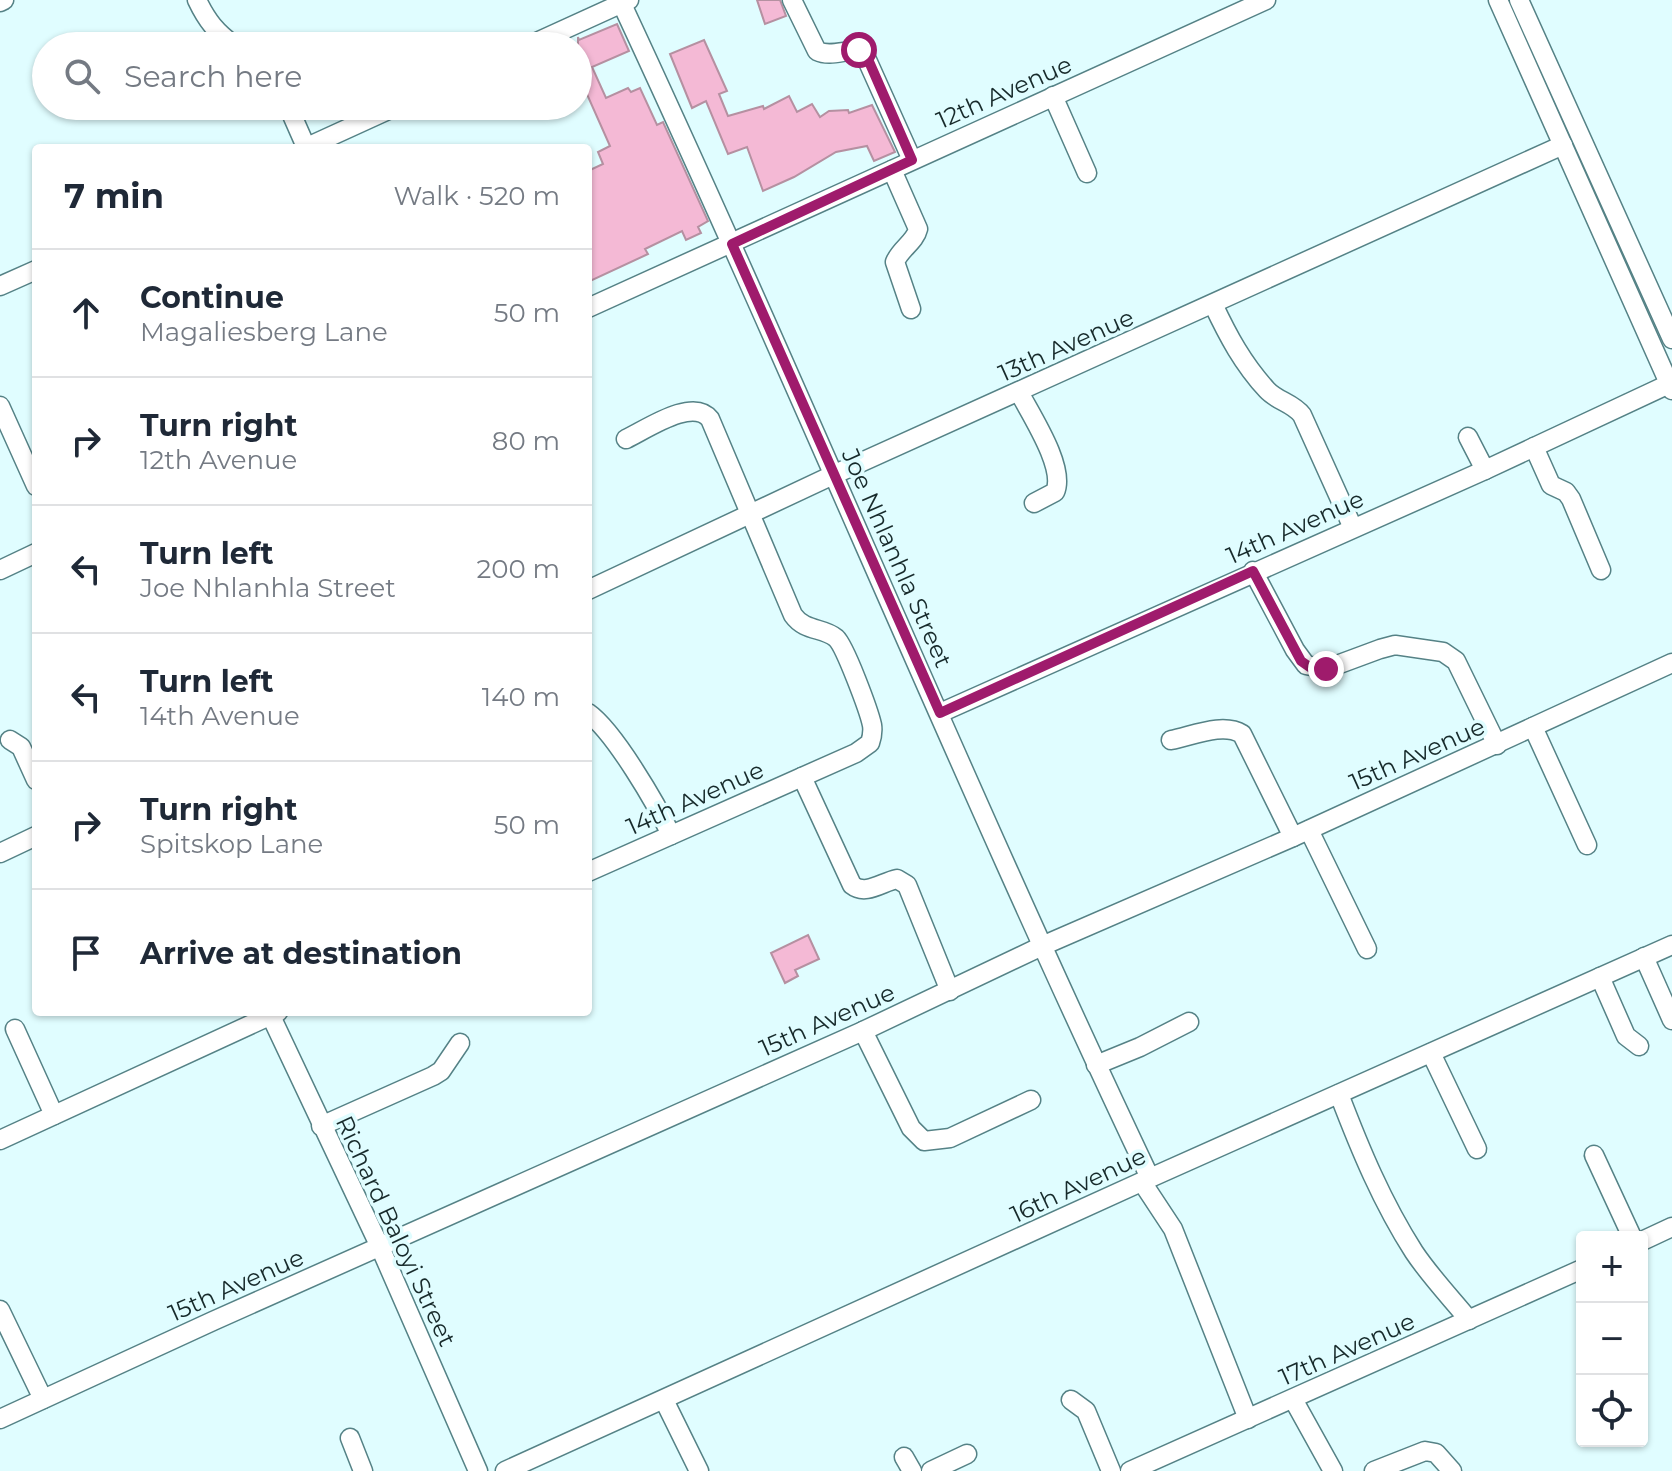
<!DOCTYPE html>
<meta charset="utf-8">
<style>
body{margin:0;font-family:Montserrat,sans-serif;background:#f6f6f7;color:#1f2937}
.controls{position:absolute;right:24px;bottom:24px;display:grid;overflow:hidden;border-radius:8px;box-shadow:0 2px 6px #0004}
.controls button{width:72px;height:72px;display:grid;place-items:center;padding:0;border:0;border-bottom:2px solid #e0e1e3;background:#fff;color:#1f2937;font:40px sans-serif}
.stop{position:absolute;width:24px;height:24px;margin:-18px;border:6px solid #9f1b6c;border-radius:50%;background:#fff}
.stop.end{background:#9f1b6c;border-color:#fff;box-shadow:0 2px 8px #0008}
.list{margin:0;padding:0;list-style:none}
h2{display:flex;justify-content:space-between;align-items:center;height:104px;margin:0;padding:0 32px;font-size:34px}
h2 small{font-size:26px;font-weight:400;color:#747a83}
.list li{display:grid;grid-template-columns:52px 1fr auto;gap:24px;align-items:center;box-sizing:border-box;height:128px;padding:0 32px;border-top:2px solid #e0e1e3}
.list b{display:block;font-size:30px;white-space:nowrap}
.list p{margin:0;font-size:26px;white-space:nowrap;color:#747a83}
.list em{font-size:26px;font-style:normal;color:#747a83}
.icon{flex:none;width:44px;height:44px;fill:none;stroke:currentColor;stroke-width:2;stroke-linecap:round;stroke-linejoin:round}
.map{position:relative;flex:none;width:1672px;height:1471px;overflow:hidden}
.search{position:absolute;background:#fff;box-shadow:0 2px 6px #0004;left:32px;top:32px;width:560px;height:88px;display:flex;align-items:center;gap:20px;box-sizing:border-box;padding:0 28px;border-radius:44px;color:#747a83;font-size:30px}
.panel{position:absolute;background:#fff;box-shadow:0 2px 6px #0004;left:32px;top:144px;width:560px;height:872px;border-radius:8px}
.map>svg:first-child{display:block}
</style>
<div class="map">
<svg width="1672" height="1471" viewBox="0 0 1672 1471">
<rect width="100%" height="100%" fill="#e0fdff"/>
<g fill="#f4b9d5" stroke="#b590a1" stroke-width="2">
<path d="M757,0H780L786,16L765,24Z"/>
<path d="M617,24L629,51L592,67L606,98L628,88L631,92L640,88L657,125L663,122L708,221L698,227L701,233L686,240L682,231L645,249L648,254L588,282V171L603,164L598,152L610,146L578,74V37L579,40Z"/>
<path d="M704,40L727,91L719,94L728,116L763,106L764,109L789,96L797,112L812,104L820,117L829,111L848,110L849,113L872,105L895,152L874,161L867,146L836,152L794,177L763,191L747,147L728,154L706,101L692,108L670,54Z"/>
<path d="M808,935L819,959L795,970L798,976L785,983L771,953Z"/>
</g>
<g fill="none" stroke-linecap="round" stroke-linejoin="round">
<defs>
<g id="minor">
<path d="M197,0C207,21 216,32 235,46"/>
<path d="M620,0C802,390 965,789 1150,1178"/>
<path d="M792,0L817,51C832,58 847,48 863,51L912,160"/>
<path d="M1498,0L1672,390"/>
<path d="M1519,0L1672,339"/>
<path d="M0,2L4,0"/>
<path d="M528,46L629,0"/>
<path d="M1053,96L1087,173"/>
<path d="M288,106L306,147"/>
<path d="M305,148L397,106"/>
<path d="M892,170L918,229C915,242 900,249 895,262L911,309"/>
<path d="M0,286L36,270"/>
<path d="M1213,304C1228,336 1243,364 1267,390C1277,401 1293,403 1302,415L1353,528"/>
<path d="M588,308L1266,0"/>
<path d="M1019,392C1031,415 1066,468 1055,492L1034,503"/>
<path d="M0,406L36,486"/>
<path d="M1468,437L1485,470"/>
<path d="M1534,447L1551,485L1566,492L1571,499L1601,570"/>
<path d="M0,570L36,553"/>
<path d="M1253,571L1295,650L1306,665L1326,669L1380,649L1395,645L1443,652L1456,661L1497,745"/>
<path d="M588,590L833,475L1563,145"/>
<path d="M588,713C614,731 657,805 671,835"/>
<path d="M940,713L1485,470L1669,384"/>
<path d="M1533,727L1587,845"/>
<path d="M10,740L21,747L36,780"/>
<path d="M1171,740C1192,736 1223,722 1242,734L1293,837"/>
<path d="M802,777L852,885C866,896 882,882 897,879L907,885L950,991"/>
<path d="M1309,830L1367,949"/>
<path d="M0,853L36,836"/>
<path d="M588,872L856,753L870,743C872,737 873,731 872,725C869,711 845,646 836,638C823,627 805,632 793,615L710,419C693,397 647,429 626,439"/>
<path d="M1644,957L1672,1020"/>
<path d="M1600,977L1626,1036L1639,1046"/>
<path d="M269,1012L380,1247L478,1471"/>
<path d="M15,1029L54,1115"/>
<path d="M863,1031L911,1128L924,1141L950,1138L1031,1100"/>
<path d="M1431,1053L1477,1149"/>
<path d="M1096,1065L1140,1047L1189,1022"/>
<path d="M1339,1094C1360,1149 1382,1202 1414,1252C1430,1276 1451,1298 1469,1320"/>
<path d="M321,1126L433,1076L441,1071L460,1043"/>
<path d="M0,1140L278,1012"/>
<path d="M1594,1155L1632,1237"/>
<path d="M1142,1182L1173,1229L1248,1419"/>
<path d="M1642,1241L1672,1227"/>
<path d="M0,1310L43,1399"/>
<path d="M1293,1399L1333,1471"/>
<path d="M664,1400L699,1471"/>
<path d="M1071,1400L1086,1411L1111,1471"/>
<path d="M0,1419L213,1321L863,1031L1042,946L1293,837L1672,663"/>
<path d="M350,1438L363,1471"/>
<path d="M904,1457L912,1471"/>
<path d="M505,1471L1150,1178L1672,945"/>
<path d="M931,1471L967,1454"/>
<path d="M1130,1471L1582,1269"/>
<path d="M1374,1471L1425,1451L1436,1453L1452,1471"/>
</g>
</defs>
<use href="#minor" stroke="#558286" stroke-width="21"/>
<use href="#minor" stroke="#fff" stroke-width="18"/>
</g>
<g fill="none" stroke-linecap="round" stroke-linejoin="round">
<path stroke="#9f1b6c" stroke-width="10" d="M859,50L867,57L912,160L732,244L940,713L1253,571L1301,661L1311,668L1326,669"/>
</g>
<g text-anchor="middle" dominant-baseline="central" stroke-width="7" stroke-linejoin="round" paint-order="stroke">
<g font-size="24" fill="#172a2b" stroke="#e0fdff">
<text transform="translate(1004 92) rotate(-24)">12th Avenue</text>
<text transform="translate(1066 345) rotate(-24)">13th Avenue</text>
<text transform="translate(1295 527) rotate(-24)">14th Avenue</text>
<text transform="translate(897 558) rotate(66)">Joe Nhlanhla Street</text>
<text transform="translate(1417 754) rotate(-24)">15th Avenue</text>
<text transform="translate(695 798) rotate(-24)">14th Avenue</text>
<text transform="translate(827 1020) rotate(-24)">15th Avenue</text>
<text transform="translate(1078 1185) rotate(-25)">16th Avenue</text>
<text transform="translate(396 1231) rotate(65)">Richard Baloyi Street</text>
<text transform="translate(236 1285) rotate(-24)">15th Avenue</text>
<text transform="translate(1347 1349) rotate(-24)">17th Avenue</text>
</g>
</g>
</svg>
<div class="controls">
<button>+</button>
<button>−</button>
<button><svg class="icon" aria-label="locate" viewBox="0 0 24 24"><circle cx="12" cy="12" r="6"/><path d="M12 2v4M12 18v4M2 12h4M18 12h4"/></svg></button>
</div>
<div class="stop" style="left:859px;top:50px"></div>
<div class="stop end" style="left:1326px;top:669px"></div>
<div class="search"><svg class="icon" aria-label="search" viewBox="0 0 24 24"><circle cx="10" cy="10" r="6"/><path d="M15 15l6 6"/></svg>Search here</div>
<section class="panel">
<h2>7 min<small>Walk · 520 m</small></h2>
<ul class="list">
<li><svg class="icon" aria-label="ahead" viewBox="0 0 24 24"><path d="M12 20V5M6 11l6-6 6 6"/></svg><div><b>Continue</b><p>Magaliesberg Lane</p></div><em>50 m</em></li>
<li><svg class="icon" aria-label="right" viewBox="0 0 24 24"><path d="M7 20v-9h11M14 6l5 5-5 5"/></svg><div><b>Turn right</b><p>12th Avenue</p></div><em>80 m</em></li>
<li><svg class="icon" aria-label="left" viewBox="0 0 24 24"><path d="M17 20v-9H6M10 6l-5 5 5 5"/></svg><div><b>Turn left</b><p>Joe Nhlanhla Street</p></div><em>200 m</em></li>
<li><svg class="icon" aria-label="left" viewBox="0 0 24 24"><path d="M17 20v-9H6M10 6l-5 5 5 5"/></svg><div><b>Turn left</b><p>14th Avenue</p></div><em>140 m</em></li>
<li><svg class="icon" aria-label="right" viewBox="0 0 24 24"><path d="M7 20v-9h11M14 6l5 5-5 5"/></svg><div><b>Turn right</b><p>Spitskop Lane</p></div><em>50 m</em></li>
<li><svg class="icon" aria-label="arrive" viewBox="0 0 24 24"><path d="M6 21V4h12l-3 4 3 4H6"/></svg><div><b>Arrive at destination</b></div></li>
</ul>
</section>
</div>
